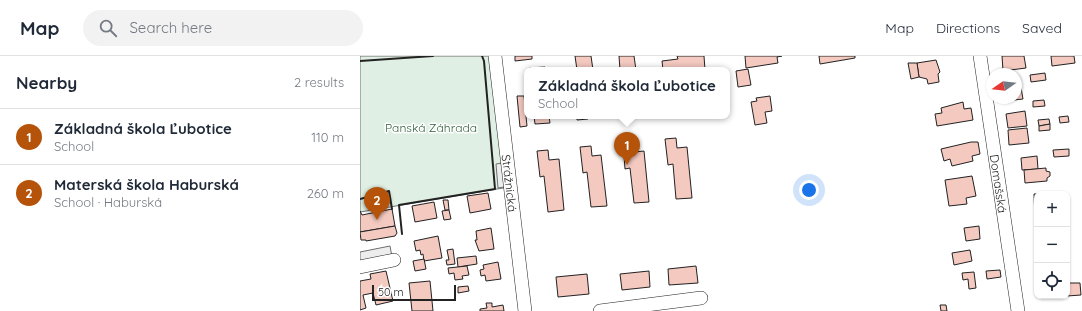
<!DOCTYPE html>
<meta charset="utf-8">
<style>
body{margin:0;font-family:Quicksand,sans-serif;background:#f2f2f3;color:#1f2937}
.controls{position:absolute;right:12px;bottom:12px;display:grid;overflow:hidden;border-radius:8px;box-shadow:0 1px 3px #0004}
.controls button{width:36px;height:36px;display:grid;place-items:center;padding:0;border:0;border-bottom:1px solid #e0e1e3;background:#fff;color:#1f2937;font:20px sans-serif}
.compass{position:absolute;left:626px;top:12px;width:36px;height:36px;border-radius:50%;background:#fff;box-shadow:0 1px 3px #0004;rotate:256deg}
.scale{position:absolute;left:12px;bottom:10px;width:84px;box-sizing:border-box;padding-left:4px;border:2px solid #222;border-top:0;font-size:11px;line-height:14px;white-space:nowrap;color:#222;-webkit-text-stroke:3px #fff;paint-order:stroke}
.you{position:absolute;left:449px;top:134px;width:14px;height:14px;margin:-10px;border:3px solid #fff;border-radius:50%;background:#1a73e8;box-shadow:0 0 0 6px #1a73e833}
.badge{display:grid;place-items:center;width:26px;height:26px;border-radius:50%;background:#b45309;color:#fff;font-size:13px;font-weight:700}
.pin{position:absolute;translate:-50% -33px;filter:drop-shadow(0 1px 2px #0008)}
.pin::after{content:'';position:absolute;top:21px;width:14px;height:12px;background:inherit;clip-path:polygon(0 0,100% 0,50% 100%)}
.popup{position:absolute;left:164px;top:11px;width:206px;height:52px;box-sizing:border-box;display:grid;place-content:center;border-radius:8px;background:#fff;filter:drop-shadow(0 1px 3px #0005);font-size:13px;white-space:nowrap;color:#747a83}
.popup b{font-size:15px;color:#1f2937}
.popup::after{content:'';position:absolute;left:50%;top:100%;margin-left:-8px;border:8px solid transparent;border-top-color:#fff}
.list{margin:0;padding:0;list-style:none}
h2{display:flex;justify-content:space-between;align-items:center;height:52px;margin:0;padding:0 16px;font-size:17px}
h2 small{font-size:13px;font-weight:400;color:#747a83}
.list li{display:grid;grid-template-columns:26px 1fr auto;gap:12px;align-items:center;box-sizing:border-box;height:56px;padding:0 16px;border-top:1px solid #e0e1e3}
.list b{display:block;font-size:15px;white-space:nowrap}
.list p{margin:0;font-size:13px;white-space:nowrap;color:#747a83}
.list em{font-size:13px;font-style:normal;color:#747a83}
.icon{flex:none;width:22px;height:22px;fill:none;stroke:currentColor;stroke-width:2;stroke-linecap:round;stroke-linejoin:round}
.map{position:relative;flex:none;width:722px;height:255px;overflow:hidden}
header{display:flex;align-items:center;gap:24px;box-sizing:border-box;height:56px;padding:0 20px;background:#fff;border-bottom:1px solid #e0e1e3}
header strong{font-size:19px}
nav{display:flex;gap:22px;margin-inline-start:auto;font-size:14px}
.search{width:280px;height:36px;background:#f2f2f3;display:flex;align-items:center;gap:10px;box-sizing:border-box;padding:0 14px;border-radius:22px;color:#747a83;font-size:15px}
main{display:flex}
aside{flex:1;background:#fff}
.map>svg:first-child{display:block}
</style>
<header>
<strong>Map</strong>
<div class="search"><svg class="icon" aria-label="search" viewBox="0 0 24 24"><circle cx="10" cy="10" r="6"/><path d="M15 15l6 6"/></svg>Search here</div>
<nav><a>Map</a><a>Directions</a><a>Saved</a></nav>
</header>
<main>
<aside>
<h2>Nearby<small>2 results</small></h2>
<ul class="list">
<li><span class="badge">1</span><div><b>Základná škola Ľubotice</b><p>School</p></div><em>110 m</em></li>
<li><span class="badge">2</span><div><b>Materská škola Haburská</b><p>School · Haburská</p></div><em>260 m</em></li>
</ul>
</aside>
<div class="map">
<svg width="722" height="255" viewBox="0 0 722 255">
<rect width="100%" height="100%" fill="#fff"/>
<path fill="#e0efe3" stroke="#6f6f6f" d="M0,0H135L149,131L0,156Z"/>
<g fill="#ededed" stroke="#6f6f6f">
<path d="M148,106L150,130L138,132L136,108Z"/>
<path d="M30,190L32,201L0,207V196Z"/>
</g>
<g fill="#f3c9c0" stroke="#222">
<path d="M155,0H172V3L155,5Z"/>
<path d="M215,0H231L233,14H217Z"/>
<path d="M259,0H274L276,14H260Z"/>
<path d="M317,0H344L345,14H303L302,5L318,3Z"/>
<path d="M385,0H422L417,1L418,7L386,12Z"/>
<path d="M459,0H495V2L460,8Z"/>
<path d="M642,0H664L666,12L643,15Z"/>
<path d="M691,0H714L715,7L692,10Z"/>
<path d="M576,4L580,16L578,18L579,26L568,28L567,23L559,21L557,7Z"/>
<path d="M548,7H557L559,21L551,23Z"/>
<path d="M185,11V14H169V12Z"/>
<path d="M388,13L391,29L378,31L376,15Z"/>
<path d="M685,17L686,24L671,26L670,19Z"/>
<path d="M660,26L663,43L637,46L636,42H656V27Z"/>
<path d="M157,40H164L167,70L160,71Z"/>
<path d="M410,40L412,55L405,56L407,67L395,69L391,46L397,45L396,42Z"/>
<path d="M684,44L685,50L673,51V45Z"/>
<path d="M603,46L604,53L611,52L613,64L577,70L575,58L582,57L581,52Z"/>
<path d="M665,55L667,70L648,72L646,58Z"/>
<path d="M174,60H189L190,67L175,68Z"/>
<path d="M217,60H228V63L217,64Z"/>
<path d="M708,60L709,66L700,67L699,61Z"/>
<path d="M689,63L690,68L679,70L678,64Z"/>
<path d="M690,68V74L679,75V70Z"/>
<path d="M667,72L669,87L649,89L648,74Z"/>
<path d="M316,82L317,92L327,91L332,142L316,143L313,108L308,109L305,83Z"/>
<path d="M273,86L275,96L284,95L289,146L274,147L270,112L265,113L263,87Z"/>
<path d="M611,86H618L620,98L612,100L613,105L592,110L590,103L584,105L581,93Z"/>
<path d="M231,90L232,100L241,99L247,150L231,151L227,116L223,117L220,91Z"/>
<path d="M709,93V100L694,101L693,94Z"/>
<path d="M188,94L189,104L199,103L204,154L188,156L184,120L180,121L177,95Z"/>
<path d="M677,100L678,113L662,114L661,102Z"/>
<path d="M686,112V115L690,116V120L687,122V125L665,127L664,114Z"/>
<path d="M612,120L616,140L606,142L607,148L589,150L585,124Z"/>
<path d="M128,137L131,153L110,157L107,140Z"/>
<path d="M686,137L677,138V162H675L674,138Z"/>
<path d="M83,144H88L89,154H85Z"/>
<path d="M74,146L77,162L55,166L52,150Z"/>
<path d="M32,153L35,170L0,176V155L2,159Z"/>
<path d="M89,154L91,163L84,164L82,155Z"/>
<path d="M35,170L37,177L35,180L6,185V184H1L0,176Z"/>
<path d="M619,170L620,183L606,185L604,172Z"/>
<path d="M131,172L134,193L119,195L115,184H117L116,175Z"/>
<path d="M78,180L82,202L64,205L63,198L61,199L60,194L56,195L54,185Z"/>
<path d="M93,193L95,208L87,209L86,204H89L87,194Z"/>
<path d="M610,194L612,205L594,209L592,197Z"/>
<path d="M116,200L117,208L98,211L97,202Z"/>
<path d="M64,203L66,213L55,215L53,205Z"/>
<path d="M138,206L141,223L126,225L125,219L121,220L120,214L124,213L123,209Z"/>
<path d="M107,210L109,219L102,220L103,223L95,224L94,217L89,218L88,212Z"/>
<path d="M336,210L338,227L309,229L308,213Z"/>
<path d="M640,214L641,221L627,223L626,215Z"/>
<path d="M26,215L33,245L16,249L13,237L3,239L6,252L0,254V225L11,223L10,218Z"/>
<path d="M289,215L290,231L262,234L260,218Z"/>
<path d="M614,216L616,232L609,233L608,223L603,224L602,217Z"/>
<path d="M227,218L229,238L198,241L196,221Z"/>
<path d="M70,225L73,255H52L49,227Z"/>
<path d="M707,227H720L721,239L707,240Z"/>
<path d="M108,230L109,235L98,237V231Z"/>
<path d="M126,247H132V251L143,249L144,255H120V253L127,252Z"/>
<path d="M580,249H586L587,255H581Z"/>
</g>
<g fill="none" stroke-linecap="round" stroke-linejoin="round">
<defs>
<g id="minor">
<path id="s1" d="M135,0L165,255"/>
<path id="s2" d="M620,0L658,255"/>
<path d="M0,211L34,204"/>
<path d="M240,255L341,242"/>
</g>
</defs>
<use href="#minor" stroke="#222" stroke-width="14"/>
<use href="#minor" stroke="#fff" stroke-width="13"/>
<g stroke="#222" stroke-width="2">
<path d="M0,5L73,0"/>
<path d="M0,143L29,135L32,153"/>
<path d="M42,178L39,149L135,133L124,5L122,0"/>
</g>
</g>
<g text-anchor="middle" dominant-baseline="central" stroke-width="3" stroke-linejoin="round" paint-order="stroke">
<g font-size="12" fill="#2f5e38" stroke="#fff">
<text x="71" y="71">Panská Záhrada</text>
</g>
<g font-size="12" fill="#222" stroke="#fff">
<text stroke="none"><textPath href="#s2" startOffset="129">Domašská</textPath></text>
<text stroke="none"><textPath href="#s1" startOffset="128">Strážnická</textPath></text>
</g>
</g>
</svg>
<div class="controls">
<button>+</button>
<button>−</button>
<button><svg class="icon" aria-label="locate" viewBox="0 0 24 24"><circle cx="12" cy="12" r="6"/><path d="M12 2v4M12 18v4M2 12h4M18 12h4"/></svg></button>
</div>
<svg class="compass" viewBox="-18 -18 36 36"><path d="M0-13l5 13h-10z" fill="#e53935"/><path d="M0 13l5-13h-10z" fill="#747a83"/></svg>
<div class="scale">50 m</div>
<div class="you"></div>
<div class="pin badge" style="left:267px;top:109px">1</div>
<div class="popup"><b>Základná škola Ľubotice</b>School</div>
<div class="pin badge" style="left:17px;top:164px">2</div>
</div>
</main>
